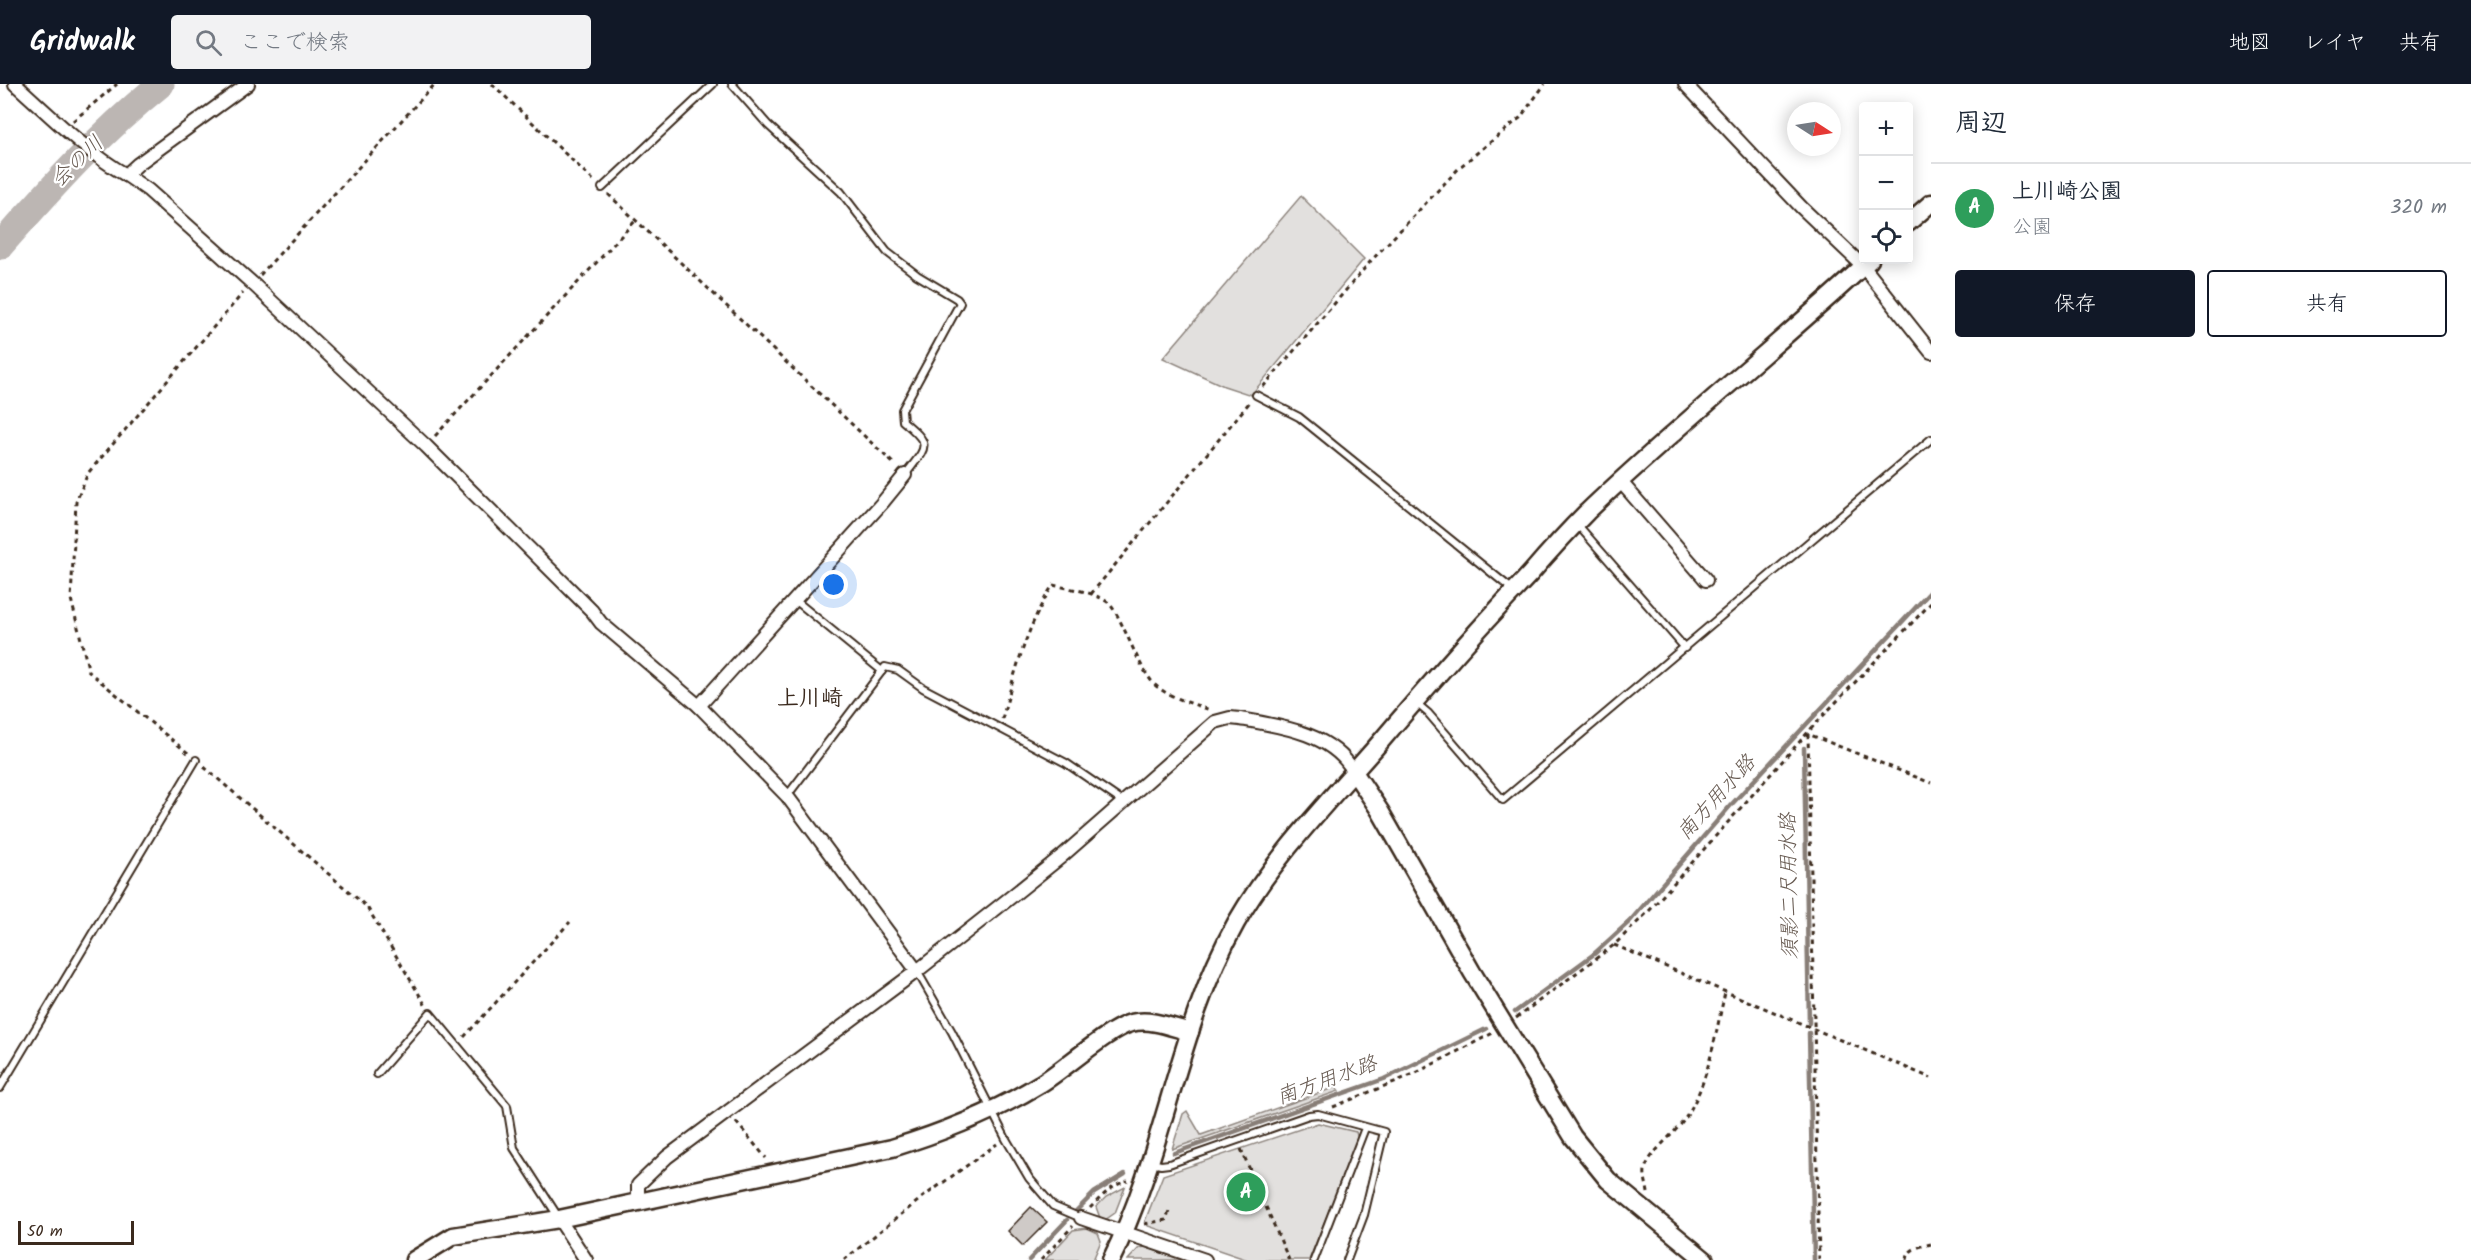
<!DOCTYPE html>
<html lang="ja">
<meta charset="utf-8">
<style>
body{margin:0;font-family:Kalam,"Klee One",sans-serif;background:#f2f2f3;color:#1f2937}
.controls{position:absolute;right:18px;top:18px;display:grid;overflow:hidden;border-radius:6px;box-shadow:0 3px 15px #0003}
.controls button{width:54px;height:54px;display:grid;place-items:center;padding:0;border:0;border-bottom:2px solid #e0e1e3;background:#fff;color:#1f2937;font:30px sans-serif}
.compass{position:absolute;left:1787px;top:18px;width:54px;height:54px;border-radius:50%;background:#fff;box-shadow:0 3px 15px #0003;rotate:102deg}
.scale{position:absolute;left:18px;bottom:15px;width:116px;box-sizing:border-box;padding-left:6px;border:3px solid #3b2a1e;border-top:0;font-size:16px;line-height:21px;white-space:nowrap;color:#3b2a1e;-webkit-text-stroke:4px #fff;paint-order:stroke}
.you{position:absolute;left:834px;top:501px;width:21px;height:21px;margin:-15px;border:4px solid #fff;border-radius:50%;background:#1a73e8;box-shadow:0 0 0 9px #1a73e833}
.badge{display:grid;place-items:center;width:39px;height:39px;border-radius:50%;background:#111827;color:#fff;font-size:20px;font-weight:700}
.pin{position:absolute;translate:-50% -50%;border:3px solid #fff;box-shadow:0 2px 6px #0006}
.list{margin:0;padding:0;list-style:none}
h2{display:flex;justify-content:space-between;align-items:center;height:78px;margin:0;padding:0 24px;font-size:26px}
h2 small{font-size:20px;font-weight:400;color:#747a83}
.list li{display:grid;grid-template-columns:39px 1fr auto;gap:18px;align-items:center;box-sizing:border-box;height:90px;padding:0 24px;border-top:2px solid #e0e1e3}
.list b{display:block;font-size:22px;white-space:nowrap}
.list p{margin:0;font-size:20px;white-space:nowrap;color:#747a83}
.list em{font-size:20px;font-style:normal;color:#747a83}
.actions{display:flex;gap:12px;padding:18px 24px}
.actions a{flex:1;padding:14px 0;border:2px solid #111827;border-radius:6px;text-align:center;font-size:21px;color:#111827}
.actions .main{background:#111827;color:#fff}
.icon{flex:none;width:33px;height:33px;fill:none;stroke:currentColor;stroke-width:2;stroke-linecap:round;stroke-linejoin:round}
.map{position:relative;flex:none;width:1931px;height:1176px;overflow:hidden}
header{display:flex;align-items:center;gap:36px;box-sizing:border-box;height:84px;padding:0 30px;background:#111827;color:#fff}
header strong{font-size:28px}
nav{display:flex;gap:33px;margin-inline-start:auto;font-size:21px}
.search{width:420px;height:54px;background:#f2f2f3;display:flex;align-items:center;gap:15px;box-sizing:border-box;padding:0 21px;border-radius:6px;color:#747a83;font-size:22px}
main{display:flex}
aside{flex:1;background:#fff}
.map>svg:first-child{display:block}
</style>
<header>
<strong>Gridwalk</strong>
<div class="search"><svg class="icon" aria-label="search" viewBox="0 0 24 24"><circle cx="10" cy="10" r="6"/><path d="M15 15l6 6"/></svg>ここで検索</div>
<nav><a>地図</a><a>レイヤ</a><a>共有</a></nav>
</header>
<main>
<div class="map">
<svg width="1931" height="1176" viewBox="0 0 1931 1176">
<rect width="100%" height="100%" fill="#fff"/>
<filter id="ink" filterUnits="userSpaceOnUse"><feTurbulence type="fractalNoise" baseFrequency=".0167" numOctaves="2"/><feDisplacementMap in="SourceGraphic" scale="12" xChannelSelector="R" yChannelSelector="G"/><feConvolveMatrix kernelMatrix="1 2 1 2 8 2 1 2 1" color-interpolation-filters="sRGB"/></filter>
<g filter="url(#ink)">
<g fill="#e2e0de" stroke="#8e857e" stroke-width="1.5">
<path d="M1301,112L1364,175L1251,311L1224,302L1163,274Z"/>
<path d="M1336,1003L1339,1007L1172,1065L1183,1030L1187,1027L1201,1051Z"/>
<path d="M1318,1039L1356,1048L1358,1055L1309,1176H1248L1148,1142L1145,1137L1163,1091Z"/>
<path d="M1125,1103L1115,1129L1105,1136L1100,1134L1096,1123L1106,1113Z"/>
<path d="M1087,1144L1098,1149L1101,1157L1093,1176H1045L1073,1146Z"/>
<path d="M1145,1163L1183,1176C1164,1176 1147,1176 1128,1176L1139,1164Z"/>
</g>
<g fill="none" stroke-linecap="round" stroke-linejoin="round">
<g stroke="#887e77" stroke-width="4.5">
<path d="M1804,664L1809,939"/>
<path d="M1515,928L1594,870L1630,837L1731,721L1931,507"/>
<path d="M1809,949L1814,1176"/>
<path d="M1174,1069L1384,995L1486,945"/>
<path d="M1076,1127L1094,1109L1125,1090"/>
<path d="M1029,1176L1067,1136"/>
</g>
<path stroke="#bcb6b3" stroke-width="27" d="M0,162C51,104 101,48 161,0"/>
</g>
<path fill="#cfcac7" stroke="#3b2a1e" stroke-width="1.5" d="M1031,1123L1047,1138L1023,1162L1008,1147Z"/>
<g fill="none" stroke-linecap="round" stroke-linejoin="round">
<defs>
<g id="lane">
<path d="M732,0L768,41L841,108L887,168L917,191L957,215L960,219L902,326L903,337C933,362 927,362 905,391"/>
<path d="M602,104L713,0"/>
<path d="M1256,311L1299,333L1513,506"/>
<path d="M1577,440L1685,564"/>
<path d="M795,516L882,587"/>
<path d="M1415,618L1428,629L1503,716L1931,355"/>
<path d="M787,712L885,583L898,586L923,604L1066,679L1123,718"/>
<path d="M917,887L952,948L1006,1055L1029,1094L1053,1122L1081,1134"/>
<path d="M377,990L430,929L507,1022L514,1064L559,1134"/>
<path d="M0,1004L196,676"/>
<path d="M1151,1079L1161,1081L1169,1080L1309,1031L1318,1030L1384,1048L1364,1131L1347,1176"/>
<path d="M1314,1176L1365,1044"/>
</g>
<g id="street">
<path d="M15,0C51,32 85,67 126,91L138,80L248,0"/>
<path d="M1685,0L1802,124L1863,182L1931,268"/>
<path d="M126,91L148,106L252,199L426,362L592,527L601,539L699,622L787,712L917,887"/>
<path d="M1621,398L1706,496"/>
<path d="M699,622L883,418L905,391"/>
<path d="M638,1116V1101L667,1073L917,887L1011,813L1062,772L1215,638L1230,634L1240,635C1281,642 1332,649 1354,688"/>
<path d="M1081,1134L1205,1176"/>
<path d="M559,1135L586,1176"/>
</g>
<g id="secondary">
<path d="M1908,139L1931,119"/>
<path d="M1354,688L1380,727L1472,888L1573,1053L1608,1096L1705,1176"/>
<path d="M414,1176L453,1152L559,1135L892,1064C944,1048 993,1029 1040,1000C1064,986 1108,945 1131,939C1151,934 1171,943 1190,948"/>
<path d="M1111,1176C1165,1069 1177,944 1236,839C1273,774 1327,719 1376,663C1426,604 1477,546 1530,490C1548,469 1567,448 1587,428C1678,341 1777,262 1870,176"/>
</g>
</defs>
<use href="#lane" stroke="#3b2a1e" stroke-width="10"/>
<use href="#street" stroke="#3b2a1e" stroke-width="16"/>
<use href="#secondary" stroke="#3b2a1e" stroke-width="21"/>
<g stroke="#3b2a1e" stroke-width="3" stroke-dasharray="4.5 4.5" stroke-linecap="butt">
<path d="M492,0L594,97"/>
<path d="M73,37L117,0"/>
<path d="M608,110L895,381"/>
<path d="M260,191L435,0"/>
<path d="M1263,303L1370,178L1461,82L1520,34L1545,0"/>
<path d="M435,352L636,136"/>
<path d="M1091,510L1249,319"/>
<path d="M1002,635C1015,589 1026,543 1053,501C1070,505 1091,507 1106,517C1120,525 1136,582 1155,601C1170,614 1192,619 1210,626"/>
<path d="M188,669L89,588L71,515L76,418L88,389L243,209"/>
<path d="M204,683L367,823L426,922"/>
<path d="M1614,861L1931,994"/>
<path d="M1516,934L1614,861L1649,827L1818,637L1931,519"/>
<path d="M464,953L570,838"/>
<path d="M1333,1023L1414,990L1493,949"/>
<path d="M736,1038L766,1074"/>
<path d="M1241,1065L1289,1176"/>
<path d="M1648,1109C1647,1101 1644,1093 1645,1086C1648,1069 1674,1051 1684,1036C1709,1000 1715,950 1725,909"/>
<path d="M1090,1124C1100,1114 1114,1099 1128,1097"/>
<path d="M1144,1140L1166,1136L1169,1127"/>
<path d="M844,1176L923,1113L997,1060"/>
<path d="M1041,1176L1073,1142"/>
<path d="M1819,1176L1808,650L1931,699"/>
<path d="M1907,1176C1908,1163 1921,1163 1931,1160"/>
</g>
<use href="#lane" stroke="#fff" stroke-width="6"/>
<use href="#street" stroke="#fff" stroke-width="12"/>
<use href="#secondary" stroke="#fff" stroke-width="16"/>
</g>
</g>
<g text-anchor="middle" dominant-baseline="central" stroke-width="4.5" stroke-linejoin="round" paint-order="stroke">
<g font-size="21" font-style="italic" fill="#685b52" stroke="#fff">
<text transform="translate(78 78) rotate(-44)">会の川</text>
<text transform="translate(1717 714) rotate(-48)">南方用水路</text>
<text transform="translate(1790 802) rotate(-91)">須影二尺用水路</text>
<text transform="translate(1327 997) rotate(-20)">南方用水路</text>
</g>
<g font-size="22" font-weight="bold" fill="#3b2a1e" stroke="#fff">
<text x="810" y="615">上川崎</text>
</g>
</g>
</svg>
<div class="controls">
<button>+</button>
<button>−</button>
<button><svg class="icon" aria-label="locate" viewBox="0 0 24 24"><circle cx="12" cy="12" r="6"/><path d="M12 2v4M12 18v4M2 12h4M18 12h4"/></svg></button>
</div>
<svg class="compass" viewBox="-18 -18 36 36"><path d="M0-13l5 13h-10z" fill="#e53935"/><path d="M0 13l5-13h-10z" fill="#747a83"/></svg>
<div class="scale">50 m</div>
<div class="you"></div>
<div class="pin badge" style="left:1246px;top:1108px;background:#2e9e5b">A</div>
</div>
<aside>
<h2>周辺<small></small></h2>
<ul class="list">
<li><span class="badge" style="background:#2e9e5b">A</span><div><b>上川崎公園</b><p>公園</p></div><em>320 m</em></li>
</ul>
<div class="actions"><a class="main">保存</a><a>共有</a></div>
</aside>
</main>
